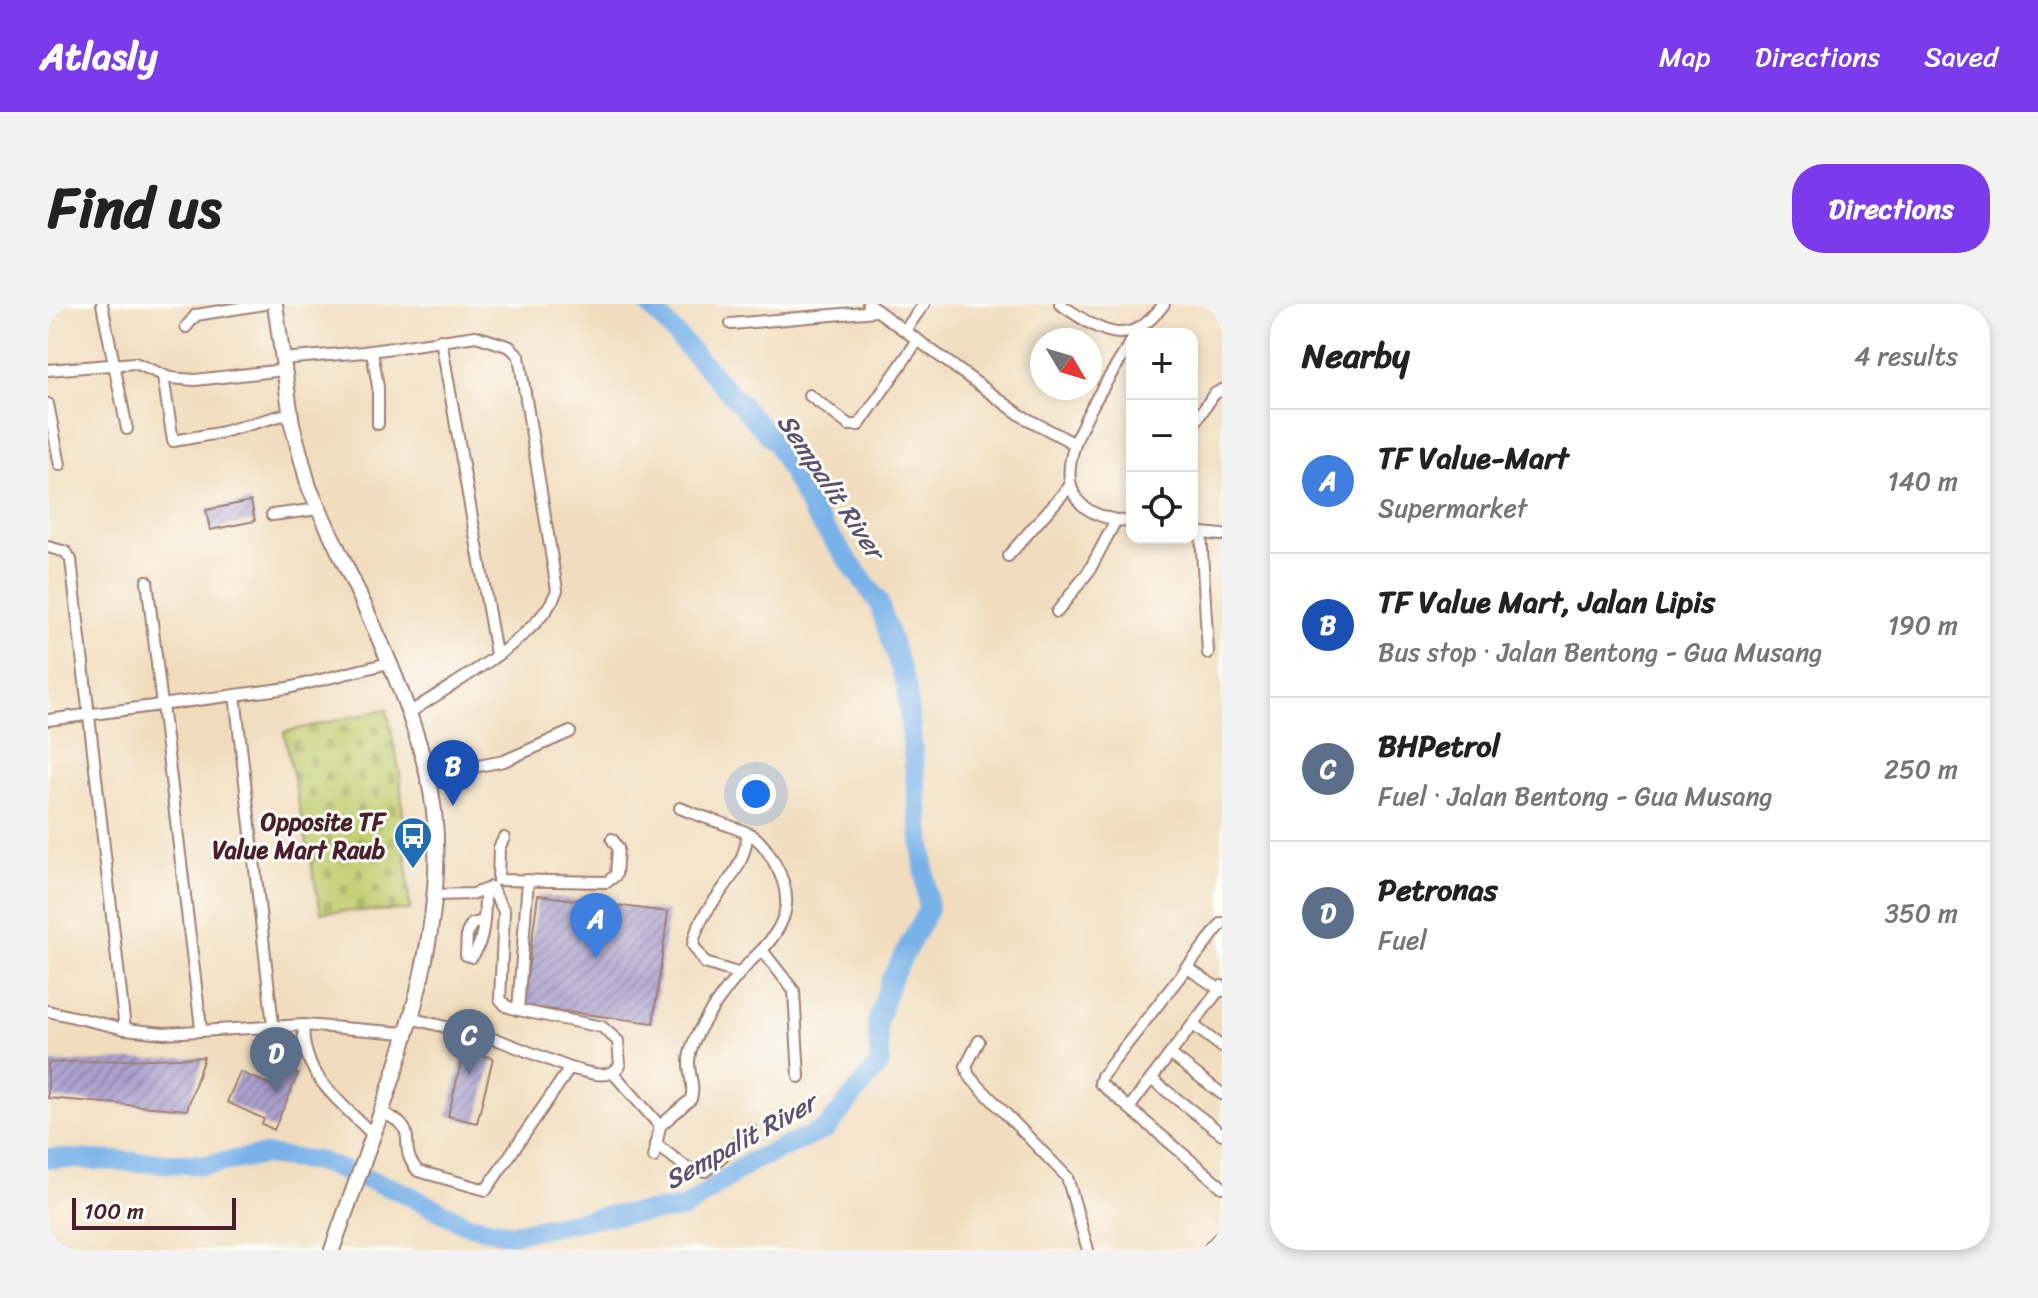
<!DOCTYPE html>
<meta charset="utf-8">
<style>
body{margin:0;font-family:Sriracha,sans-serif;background:#f2f2f2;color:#222}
.controls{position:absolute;right:24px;top:24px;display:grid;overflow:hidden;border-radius:16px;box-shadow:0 4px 12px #0003}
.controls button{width:72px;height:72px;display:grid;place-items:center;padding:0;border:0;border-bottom:2px solid #e0e0e0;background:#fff;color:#222;font:40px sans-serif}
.compass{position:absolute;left:982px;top:24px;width:72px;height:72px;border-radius:50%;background:#fff;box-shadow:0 4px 12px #0003;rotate:128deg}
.scale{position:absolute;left:24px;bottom:20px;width:164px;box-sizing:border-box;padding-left:8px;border:4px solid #4a1f2b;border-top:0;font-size:22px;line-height:28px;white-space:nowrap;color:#4a1f2b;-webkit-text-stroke:6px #fdfcf7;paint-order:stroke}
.you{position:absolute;left:708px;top:490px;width:28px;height:28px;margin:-20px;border:6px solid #fff;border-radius:50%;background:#1a73e8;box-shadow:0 0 0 12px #1a73e833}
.badge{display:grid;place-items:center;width:52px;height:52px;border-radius:50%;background:#7c3aed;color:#fff;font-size:26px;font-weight:700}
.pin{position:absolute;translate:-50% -66px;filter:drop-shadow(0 2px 4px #0008)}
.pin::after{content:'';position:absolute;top:42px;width:28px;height:24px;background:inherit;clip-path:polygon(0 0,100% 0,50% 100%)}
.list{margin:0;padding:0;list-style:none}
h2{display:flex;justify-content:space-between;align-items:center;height:104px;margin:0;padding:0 32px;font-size:34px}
h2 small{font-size:26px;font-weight:400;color:#767676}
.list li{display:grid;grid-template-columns:52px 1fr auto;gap:24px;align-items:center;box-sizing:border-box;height:144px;padding:0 32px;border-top:2px solid #e0e0e0}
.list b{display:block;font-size:30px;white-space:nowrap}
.list p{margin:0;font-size:26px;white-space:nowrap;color:#767676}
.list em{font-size:26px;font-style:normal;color:#767676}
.icon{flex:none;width:44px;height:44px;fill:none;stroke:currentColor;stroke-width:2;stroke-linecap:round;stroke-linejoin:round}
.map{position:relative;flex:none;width:1174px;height:946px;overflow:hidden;border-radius:32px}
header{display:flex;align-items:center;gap:48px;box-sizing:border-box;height:112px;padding:0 40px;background:#7c3aed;color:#fff}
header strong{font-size:38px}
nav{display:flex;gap:44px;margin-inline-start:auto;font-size:28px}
.intro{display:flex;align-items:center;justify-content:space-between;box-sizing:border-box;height:192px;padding:0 48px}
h1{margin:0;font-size:56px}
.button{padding:20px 36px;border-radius:32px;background:#7c3aed;color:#fff;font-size:28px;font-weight:700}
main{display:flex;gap:48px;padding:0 48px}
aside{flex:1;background:#fff;border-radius:32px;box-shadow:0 4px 12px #0003}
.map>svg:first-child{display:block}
</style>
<header>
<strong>Atlasly</strong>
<nav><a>Map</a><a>Directions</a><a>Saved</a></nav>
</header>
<div class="intro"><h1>Find us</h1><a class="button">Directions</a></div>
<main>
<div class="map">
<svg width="1174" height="946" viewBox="0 0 1174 946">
<defs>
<pattern id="cemetery-stones" width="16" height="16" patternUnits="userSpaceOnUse" patternTransform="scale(2)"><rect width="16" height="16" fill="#c0cd6f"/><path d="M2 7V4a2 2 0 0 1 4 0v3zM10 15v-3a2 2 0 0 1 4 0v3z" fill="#a6b060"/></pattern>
<pattern id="building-hatch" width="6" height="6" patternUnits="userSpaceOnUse" patternTransform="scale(2)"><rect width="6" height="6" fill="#aaa1ce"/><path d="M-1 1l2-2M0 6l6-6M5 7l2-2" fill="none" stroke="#8c83a7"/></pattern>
</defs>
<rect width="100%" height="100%" fill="#fdfcf7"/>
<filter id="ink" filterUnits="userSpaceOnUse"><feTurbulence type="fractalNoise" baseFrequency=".0125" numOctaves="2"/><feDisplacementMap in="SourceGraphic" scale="16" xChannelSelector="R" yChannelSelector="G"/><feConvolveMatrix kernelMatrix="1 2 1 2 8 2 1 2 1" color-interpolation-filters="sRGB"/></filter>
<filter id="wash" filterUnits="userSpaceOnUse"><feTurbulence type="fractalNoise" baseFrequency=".006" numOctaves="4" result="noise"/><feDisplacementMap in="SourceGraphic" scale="32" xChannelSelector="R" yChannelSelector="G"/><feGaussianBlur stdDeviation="1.8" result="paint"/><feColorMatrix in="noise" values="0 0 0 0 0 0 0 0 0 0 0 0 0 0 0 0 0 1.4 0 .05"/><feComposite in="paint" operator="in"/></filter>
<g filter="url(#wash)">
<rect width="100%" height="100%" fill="#f1ddbd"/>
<path fill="url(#cemetery-stones)" stroke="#85764d" stroke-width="2" d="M339,405L352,470L362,606L273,608L236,428Z"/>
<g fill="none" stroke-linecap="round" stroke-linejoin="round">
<path stroke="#79b2e9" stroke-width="20" d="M0,854L158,861L216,851L269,857L354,888L417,920L463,930L557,912L635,905L702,858L778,825L832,759L829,719L843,675L880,606L859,384L830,297L766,210L728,139L600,0"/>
</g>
<g id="blocks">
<g fill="url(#building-hatch)">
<path d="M203,197L207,217L162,226L158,206Z"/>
<path d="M490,591L620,608L605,719L475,702Z"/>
<path d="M416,747L445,754L429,819L400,812Z"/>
<path d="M156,753L139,806L0,794V759Z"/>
<path d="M238,765L250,770L226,826L214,820L216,815L179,798L192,768L230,784Z"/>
</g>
</g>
</g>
<g filter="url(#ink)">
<use href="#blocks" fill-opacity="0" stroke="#9e7e74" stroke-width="2"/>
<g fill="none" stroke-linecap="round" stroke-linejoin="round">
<defs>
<g id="minor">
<path d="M54,0L79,125"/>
<path d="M820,0L974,112L1025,139"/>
<path d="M1012,0C1053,28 1080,48 1116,0"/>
<path d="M683,20L828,7"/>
<path d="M138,23L148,11L216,0"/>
<path d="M857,26L876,0"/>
<path d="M393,36L448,350"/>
<path d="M1084,37C1052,90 961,208 1084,218"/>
<path d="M324,47L330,83V120"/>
<path d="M234,55L316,48L428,32L462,43L471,52L509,286C493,334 403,380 361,409"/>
<path d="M0,66L87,59L122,74L147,76L236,66"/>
<path d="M115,72L125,137L171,129L242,109"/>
<path d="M761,91L801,121H811L870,36"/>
<path d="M0,100L12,161"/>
<path d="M1144,123L1166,90L1174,86"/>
<path d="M224,211L271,205"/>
<path d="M1144,228L1174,231"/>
<path d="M1153,229L1160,349"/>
<path d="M0,243L18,248L23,256L77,725"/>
<path d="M960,252L1022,182"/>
<path d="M99,277L153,724"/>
<path d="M1009,308L1041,267L1068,216"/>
<path d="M187,391L225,721"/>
<path d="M0,416L240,384L341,359"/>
<path d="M380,472L456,457L522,428"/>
<path d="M632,504C655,514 680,520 702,530C713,536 720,547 726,558C746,592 741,617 714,646L746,687L751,773"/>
<path d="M456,534L451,544L450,576L559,578L568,571L570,544L564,535"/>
<path d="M443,583L456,607L452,695L458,702L470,706"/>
<path d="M385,591L425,590L442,584"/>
<path d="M435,617L424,620L419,629L418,651L424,653C437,638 437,607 437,587"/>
<path d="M1138,663L1174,687"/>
<path d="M689,669L657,659L645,641C651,598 698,576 699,529"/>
<path d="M1174,682L1081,804L1174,883"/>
<path d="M0,707L77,725L116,729L256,721L357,729"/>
<path d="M362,714L453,737L522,764"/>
<path d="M256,721C251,769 293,798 324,830"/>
<path d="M1145,721L1174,743"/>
<path d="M931,737L918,762L921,772L1019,873L1040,946"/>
<path d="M1122,750L1174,790"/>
<path d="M566,770L612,822"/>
<path d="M1103,775L1174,830"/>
<path d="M1081,804L1052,779L1054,772L1174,619"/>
<path d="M331,807C379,828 345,839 370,867L438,886L522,764C540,768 560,778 572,761L570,737L554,723L470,706L480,576"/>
<path d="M608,840L639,864L658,867L703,826"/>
<path d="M606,853L612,822L643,795C647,781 641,773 641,759C640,728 692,666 714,646"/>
<path d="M1160,946L1174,930"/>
</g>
<path id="major" d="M227,0L244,120L261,183C303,277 354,369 379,469C417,618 332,806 284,946"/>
</defs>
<use href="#minor" stroke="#9e7e74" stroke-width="14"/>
<use href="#major" stroke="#9e7e74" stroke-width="18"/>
<use href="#minor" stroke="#fff" stroke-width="10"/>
<use href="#major" stroke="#fff" stroke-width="14"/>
</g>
</g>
<defs>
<symbol id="bus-pin" viewBox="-11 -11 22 30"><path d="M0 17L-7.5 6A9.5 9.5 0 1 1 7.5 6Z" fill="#1f6fb2" stroke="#fdfcf7"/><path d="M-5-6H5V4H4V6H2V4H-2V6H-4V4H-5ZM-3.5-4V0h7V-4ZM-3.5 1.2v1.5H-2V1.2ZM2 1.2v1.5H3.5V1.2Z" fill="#fff"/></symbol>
</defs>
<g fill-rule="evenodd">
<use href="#bus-pin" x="343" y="510" width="44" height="60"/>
</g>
<g text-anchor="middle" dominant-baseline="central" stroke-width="6" stroke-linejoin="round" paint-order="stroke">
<g font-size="24" font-weight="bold" fill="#4a1f2b" stroke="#fdfcf7" text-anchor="end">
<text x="337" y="518">Opposite TF<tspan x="337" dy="28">Value Mart Raub</tspan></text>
</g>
<g font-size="26" font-style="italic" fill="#5a526e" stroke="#fdfcf7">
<text transform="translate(783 182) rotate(56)">Sempalit River</text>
<text transform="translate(692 837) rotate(-29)">Sempalit River</text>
</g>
</g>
</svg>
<div class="controls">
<button>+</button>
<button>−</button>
<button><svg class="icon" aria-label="locate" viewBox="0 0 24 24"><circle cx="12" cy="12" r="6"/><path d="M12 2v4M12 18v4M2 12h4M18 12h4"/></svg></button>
</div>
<svg class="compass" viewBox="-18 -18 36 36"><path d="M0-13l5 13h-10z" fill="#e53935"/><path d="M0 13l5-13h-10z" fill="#767676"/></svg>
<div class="scale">100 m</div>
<div class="you"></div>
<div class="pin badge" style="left:548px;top:655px;background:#3f7fe0">A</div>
<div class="pin badge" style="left:405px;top:502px;background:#1a4fb4">B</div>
<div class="pin badge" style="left:421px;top:771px;background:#5c6f8a">C</div>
<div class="pin badge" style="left:228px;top:789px;background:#5c6f8a">D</div>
</div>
<aside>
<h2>Nearby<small>4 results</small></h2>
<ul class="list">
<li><span class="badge" style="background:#3f7fe0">A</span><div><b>TF Value-Mart</b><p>Supermarket</p></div><em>140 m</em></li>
<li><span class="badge" style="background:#1a4fb4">B</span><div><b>TF Value Mart, Jalan Lipis</b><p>Bus stop · Jalan Bentong - Gua Musang</p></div><em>190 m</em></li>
<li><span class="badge" style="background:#5c6f8a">C</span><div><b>BHPetrol</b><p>Fuel · Jalan Bentong - Gua Musang</p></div><em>250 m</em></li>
<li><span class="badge" style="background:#5c6f8a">D</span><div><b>Petronas</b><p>Fuel</p></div><em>350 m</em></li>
</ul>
</aside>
</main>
